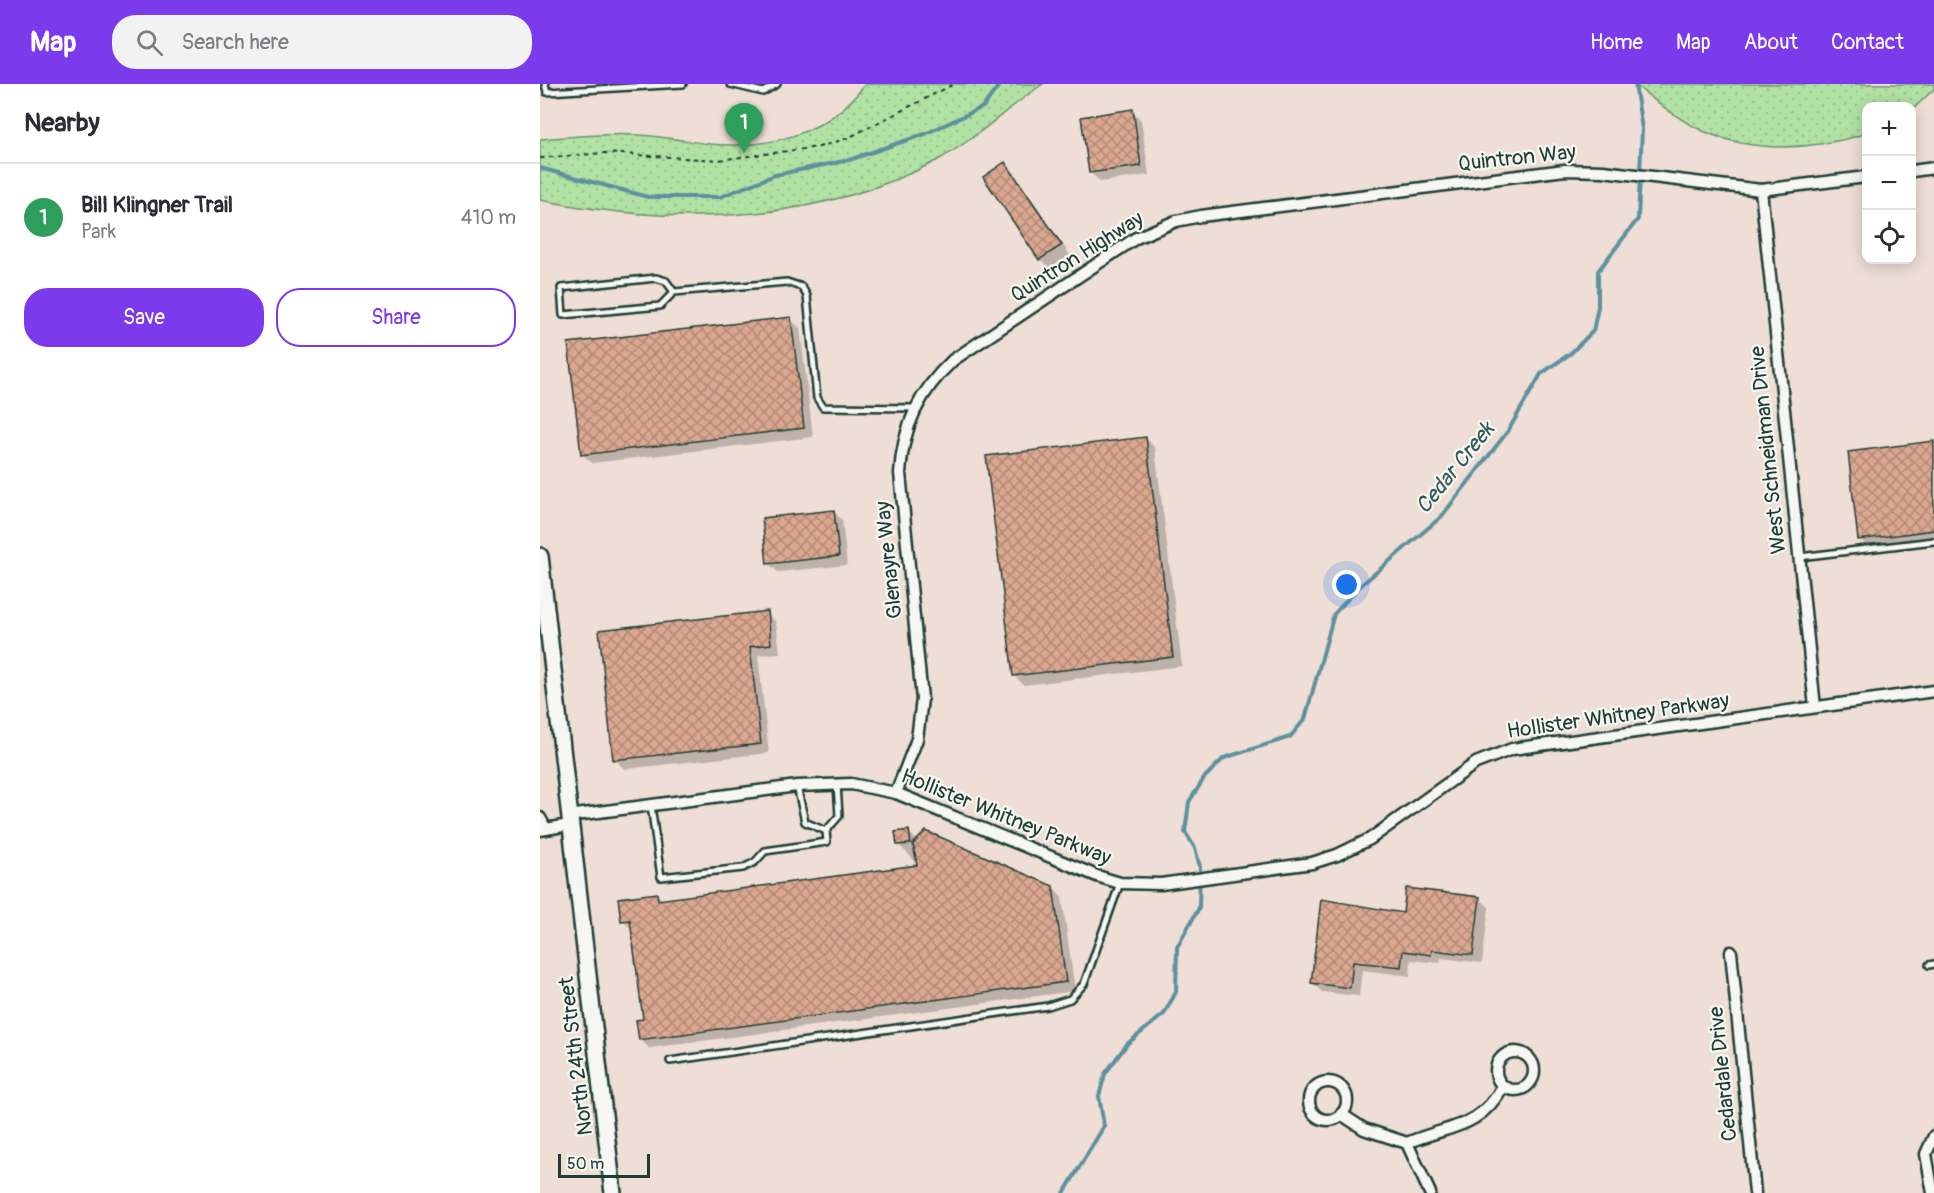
<!DOCTYPE html>
<meta charset="utf-8">
<style>
body{margin:0;font-family:Pangolin,sans-serif;background:#f2f2f3;color:#2b2b33}
.controls{position:absolute;right:18px;top:18px;display:grid;overflow:hidden;border-radius:12px;box-shadow:0 3px 15px #0003}
.controls button{width:54px;height:54px;display:grid;place-items:center;padding:0;border:0;border-bottom:2px solid #e1e1e2;background:#fff;color:#2b2b33;font:30px sans-serif}
.scale{position:absolute;left:18px;bottom:15px;width:92px;box-sizing:border-box;padding-left:6px;border:3px solid #1f3d34;border-top:0;font-size:16px;line-height:21px;white-space:nowrap;color:#1f3d34;-webkit-text-stroke:4px #f6f6f2;paint-order:stroke}
.you{position:absolute;left:807px;top:501px;width:21px;height:21px;margin:-15px;border:4px solid #fff;border-radius:50%;background:#1a73e8;box-shadow:0 0 0 9px #1a73e833}
.badge{display:grid;place-items:center;width:39px;height:39px;border-radius:50%;background:#7c3aed;color:#fff;font-size:20px;font-weight:700}
.pin{position:absolute;translate:-50% -50px;filter:drop-shadow(0 2px 3px #0008)}
.pin::after{content:'';position:absolute;top:32px;width:21px;height:18px;background:inherit;clip-path:polygon(0 0,100% 0,50% 100%)}
.list{margin:0;padding:0;list-style:none}
h2{display:flex;justify-content:space-between;align-items:center;height:78px;margin:0;padding:0 24px;font-size:26px}
h2 small{font-size:20px;font-weight:400;color:#7c7c81}
.list li{display:grid;grid-template-columns:39px 1fr auto;gap:18px;align-items:center;box-sizing:border-box;height:108px;padding:0 24px;border-top:2px solid #e1e1e2}
.list b{display:block;font-size:22px;white-space:nowrap}
.list p{margin:0;font-size:20px;white-space:nowrap;color:#7c7c81}
.list em{font-size:20px;font-style:normal;color:#7c7c81}
.actions{display:flex;gap:12px;padding:18px 24px}
.actions a{flex:1;padding:14px 0;border:2px solid #7c3aed;border-radius:24px;text-align:center;font-size:21px;color:#7c3aed}
.actions .main{background:#7c3aed;color:#fff}
.icon{flex:none;width:33px;height:33px;fill:none;stroke:currentColor;stroke-width:2;stroke-linecap:round;stroke-linejoin:round}
.map{position:relative;flex:none;width:1394px;height:1109px;overflow:hidden}
header{display:flex;align-items:center;gap:36px;box-sizing:border-box;height:84px;padding:0 30px;background:#7c3aed;color:#fff}
header strong{font-size:28px}
nav{display:flex;gap:33px;margin-inline-start:auto;font-size:21px}
.search{width:420px;height:54px;background:#f2f2f3;display:flex;align-items:center;gap:15px;box-sizing:border-box;padding:0 21px;border-radius:24px;color:#7c7c81;font-size:22px}
main{display:flex}
aside{flex:1;background:#fff}
.map>svg:first-child{display:block}
</style>
<header>
<strong>Map</strong>
<div class="search"><svg class="icon" aria-label="search" viewBox="0 0 24 24"><circle cx="10" cy="10" r="6"/><path d="M15 15l6 6"/></svg>Search here</div>
<nav><a>Home</a><a>Map</a><a>About</a><a>Contact</a></nav>
</header>
<main>
<aside>
<h2>Nearby<small></small></h2>
<ul class="list">
<li><span class="badge" style="background:#2e9e5b">1</span><div><b>Bill Klingner Trail</b><p>Park</p></div><em>410 m</em></li>
</ul>
<div class="actions"><a class="main">Save</a><a>Share</a></div>
</aside>
<div class="map">
<svg width="1394" height="1109" viewBox="0 0 1394 1109">
<defs>
<pattern id="park-dots" width="8" height="8" patternUnits="userSpaceOnUse" patternTransform="scale(1.5)"><rect width="8" height="8" fill="#b1e2a3"/><path d="M2 2h.1M6 6h.1" fill="none" stroke="#98c38d" stroke-width="1.8" stroke-linecap="round"/></pattern>
<pattern id="building-cross-hatch" width="8" height="8" patternUnits="userSpaceOnUse" patternTransform="scale(1.5)"><rect width="8" height="8" fill="#dba790"/><path d="M0 0l8 8M0 8l8-8" fill="none" stroke="#b18976"/></pattern>
</defs>
<rect width="100%" height="100%" fill="#eeded5"/>
<filter id="ink" filterUnits="userSpaceOnUse"><feTurbulence type="fractalNoise" baseFrequency=".0167" numOctaves="2"/><feDisplacementMap in="SourceGraphic" scale="12" xChannelSelector="R" yChannelSelector="G"/><feConvolveMatrix kernelMatrix="1 2 1 2 8 2 1 2 1" color-interpolation-filters="sRGB"/></filter>
<g filter="url(#ink)">
<g fill="url(#park-dots)" stroke="#68906c" stroke-width="1.5">
<path d="M325,0H503C467,24 435,56 396,77C273,141 133,142 0,116V55C32,53 65,49 97,51C121,52 145,57 170,60C229,65 290,50 325,0Z"/>
<path d="M1094,0H1394V5L1372,26V22H1326L1325,50C1271,66 1216,70 1163,47C1138,36 1116,17 1094,0Z"/>
</g>
<g fill="#0003">
<path d="M592,27L601,36L609,91L560,98L550,88Z"/>
<path d="M465,80L474,89L530,171L510,184L500,175Z"/>
<path d="M250,235L260,244L273,353L52,379L42,370Z"/>
<path d="M606,354L615,364L642,582L484,601L474,592Z"/>
<path d="M1394,358V456L1329,464L1320,455Z"/>
<path d="M293,427L302,436L307,481L238,488L228,479Z"/>
<path d="M227,529L236,538L240,569L218,571L229,669L84,685L75,675Z"/>
<path d="M368,748L378,757L513,803L522,813L535,907L109,964L100,955L105,936L93,846L83,837L117,811L123,816L380,782L359,761Z"/>
<path d="M939,814L949,823L942,879L901,874L900,879L871,876L870,892L822,886L819,912L782,908L773,899L864,830Z"/>
</g>
<g fill="none" stroke-linecap="round" stroke-linejoin="round">
<g stroke="#5d919f" stroke-width="4">
<path d="M0,84L108,113H180L235,91L309,76L385,50L443,23L460,0"/>
<path d="M524,1109L564,1042L559,1012L565,990L587,960L624,930L636,908L637,863L659,824L660,783L655,764L645,748L649,718L665,693L684,674L750,653L765,635L794,530L819,503L901,433L968,347L1001,290L1031,269L1053,247L1058,223V187L1098,135L1102,45L1095,0"/>
</g>
</g>
<g fill="url(#building-cross-hatch)" stroke="#1f3d34" stroke-width="1.5">
<path d="M593,25L601,82L549,89L541,33Z"/>
<path d="M465,78L522,161L499,176L443,93Z"/>
<path d="M251,233L264,344L41,371L28,259Z"/>
<path d="M606,353L633,573L473,592L446,372Z"/>
<path d="M1394,357V446L1318,456L1308,368Z"/>
<path d="M294,426L299,472L227,480L222,434Z"/>
<path d="M228,527L231,560L210,563L221,660L73,676L59,546Z"/>
<path d="M369,746L371,760L357,761L355,748Z"/>
<path d="M386,747L513,802L526,898L99,956L96,936L103,935L90,836L81,837L78,814L117,809L118,816L377,781L373,760Z"/>
<path d="M866,804L940,813L933,871L892,866L891,871L863,867L861,883L813,878L810,904L771,899L781,815L863,829Z"/>
</g>
<g fill="none" stroke-linecap="round" stroke-linejoin="round">
<defs>
<g id="lane">
<path d="M5,0L7,8L143,0"/>
<path d="M190,0L223,8L237,0"/>
<path d="M134,208L126,197L116,194L21,204L23,231L120,222L134,208L247,198L262,203L267,212L277,314L283,323L374,324"/>
<path d="M1259,473L1394,457"/>
<path d="M257,702L265,738L286,747"/>
<path d="M111,721L121,793L203,784L215,778L225,767L287,758L286,747L299,732L297,700"/>
<path d="M1389,881L1394,880"/>
<path d="M130,977L508,922L530,915L544,900L580,799"/>
</g>
<g id="street">
<path d="M1372,87L1394,84"/>
<path d="M1221,106L1275,623"/>
<path d="M356,709L377,655L382,615L360,389C363,342 379,308 413,276L596,154L636,137L661,132L1025,86L1063,87L1221,106L1326,93"/>
<path d="M28,732L257,702L311,700L356,709L557,792L580,799L621,800L772,779L797,771L830,755L936,679L972,665L1394,607"/>
<path d="M0,734L6,745"/>
<path d="M0,746L29,741"/>
<path d="M1191,868L1215,1109"/>
<circle cx="975" cy="987" r="19"/>
<circle cx="788" cy="1017" r="19"/>
<path d="M801,1030L824,1045L867,1059"/>
<path d="M867,1059C909,1041 939,1046 963,1002"/>
<path d="M867,1059L890,1109"/>
<path d="M1393,1109L1386,1070L1394,1052"/>
</g>
<path id="secondary" d="M0,472L73,1109"/>
</defs>
<use href="#lane" stroke="#1f3d34" stroke-width="10"/>
<use href="#street" stroke="#1f3d34" stroke-width="15"/>
<use href="#secondary" stroke="#1f3d34" stroke-width="20"/>
<path stroke="#1f3d34" stroke-width="2" stroke-dasharray="4.5 4.5" stroke-linecap="butt" d="M0,74L64,69L178,76L279,63L308,54L414,0"/>
<use href="#lane" stroke="#f6f6f2" stroke-width="5"/>
<use href="#street" stroke="#f6f6f2" stroke-width="10"/>
<use href="#secondary" stroke="#f6f6f2" stroke-width="15"/>
</g>
</g>
<g text-anchor="middle" dominant-baseline="central" stroke-width="4.5" stroke-linejoin="round" paint-order="stroke">
<g font-size="21" fill="#1f3d34" stroke="#f6f6f2">
<text transform="translate(977 74) rotate(-6)">Quintron Way</text>
<text transform="translate(537 173) rotate(-32)">Quintron Highway</text>
<text transform="translate(1228 366) rotate(-96)">West Schneidman Drive</text>
<text transform="translate(349 476) rotate(-96)">Glenayre Way</text>
<text transform="translate(1078 632) rotate(-8)">Hollister Whitney Parkway</text>
<text transform="translate(466 733) rotate(22)">Hollister Whitney Parkway</text>
<text transform="translate(36 972) rotate(-97)">North 24th Street</text>
<text transform="translate(1183 990) rotate(-96)">Cedardale Drive</text>
</g>
<g font-size="22" font-style="italic" fill="#345958" stroke="#f6f6f2">
<text transform="translate(915 384) rotate(-51)">Cedar Creek</text>
</g>
</g>
</svg>
<div class="controls">
<button>+</button>
<button>−</button>
<button><svg class="icon" aria-label="locate" viewBox="0 0 24 24"><circle cx="12" cy="12" r="6"/><path d="M12 2v4M12 18v4M2 12h4M18 12h4"/></svg></button>
</div>
<div class="scale">50 m</div>
<div class="you"></div>
<div class="pin badge" style="left:204px;top:69px;background:#2e9e5b">1</div>
</div>
</main>
